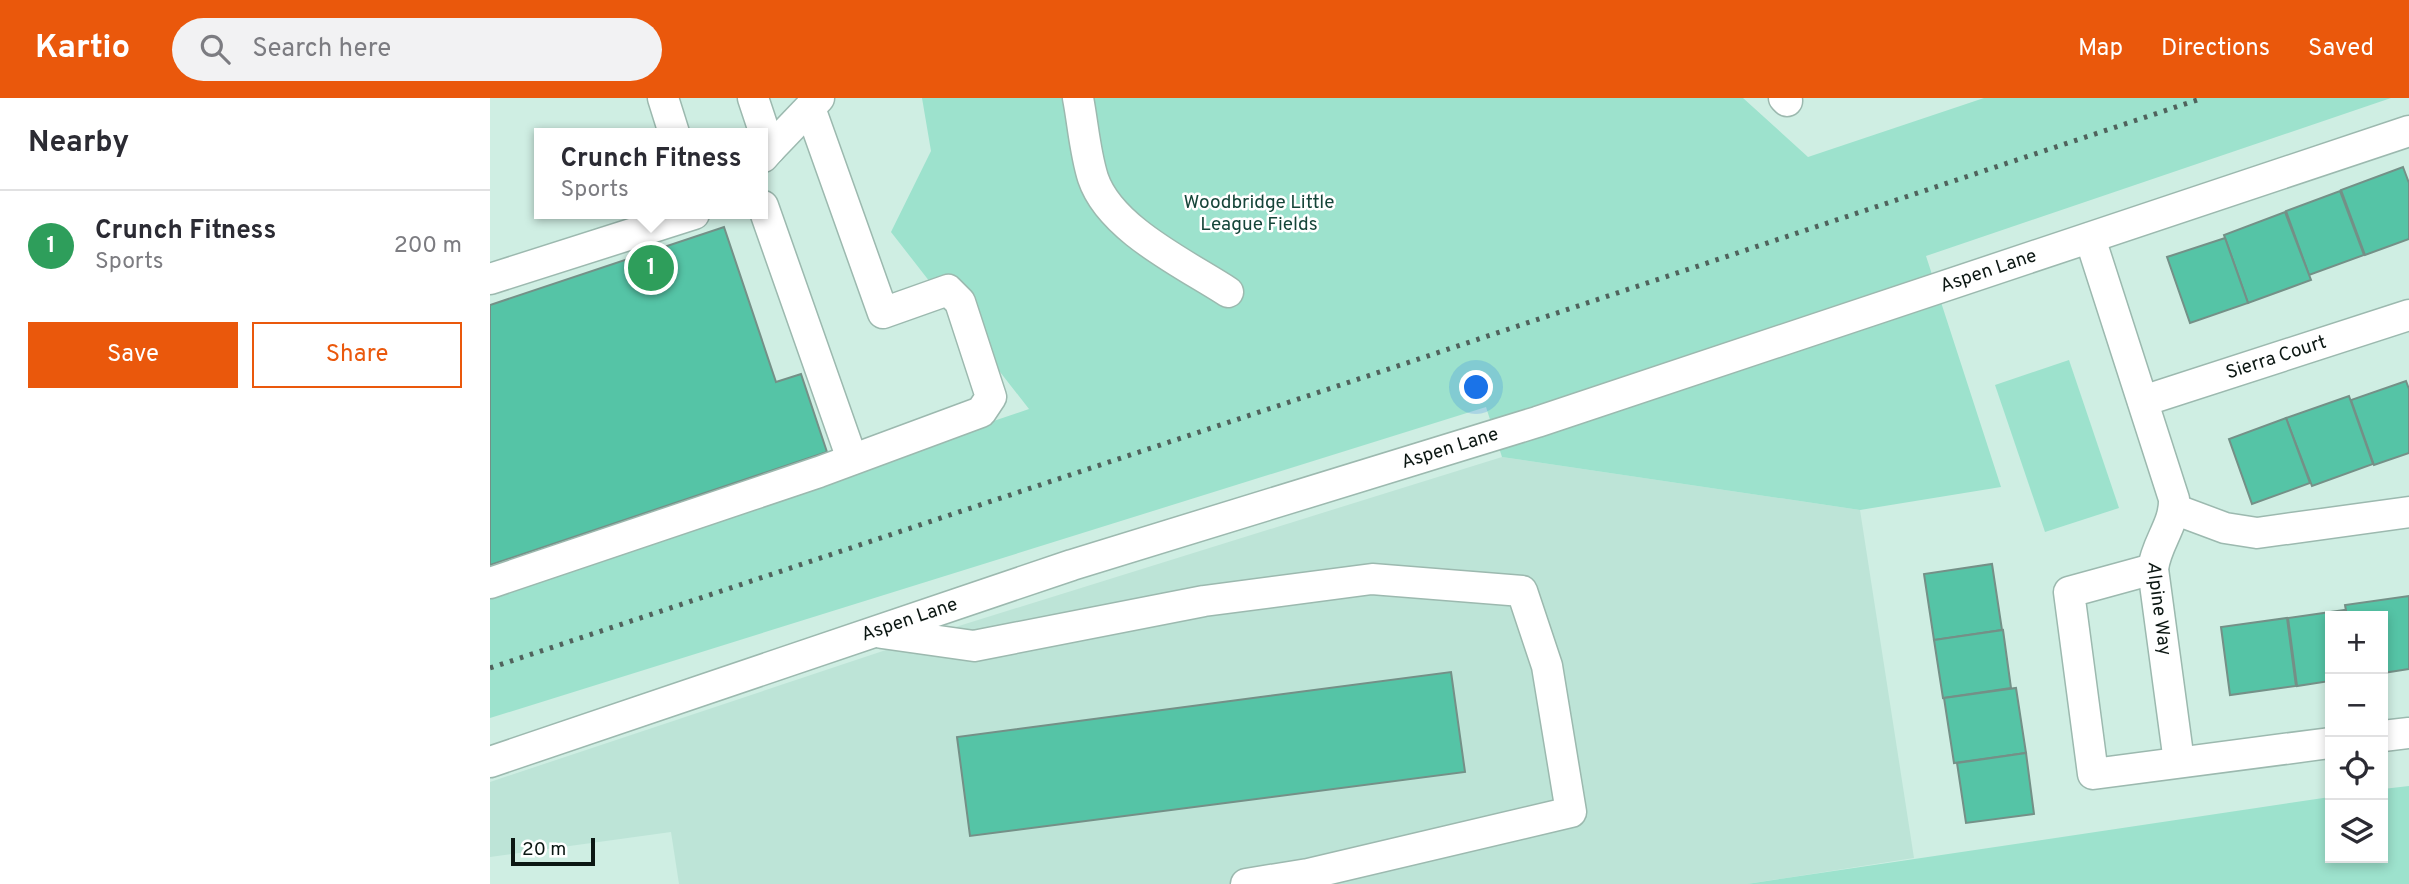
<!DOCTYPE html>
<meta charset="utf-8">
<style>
body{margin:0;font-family:Overpass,sans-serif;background:#f2f2f3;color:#2b2b33}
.controls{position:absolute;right:21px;bottom:21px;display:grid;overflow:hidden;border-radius:0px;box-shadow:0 4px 10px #0003}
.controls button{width:63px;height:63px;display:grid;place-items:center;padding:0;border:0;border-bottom:2px solid #e1e1e2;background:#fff;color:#2b2b33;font:35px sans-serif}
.scale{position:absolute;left:21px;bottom:18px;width:84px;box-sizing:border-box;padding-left:7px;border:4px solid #0c1713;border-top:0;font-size:19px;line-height:24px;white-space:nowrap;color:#0c1713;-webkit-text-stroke:5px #fff;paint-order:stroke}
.you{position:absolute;left:987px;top:290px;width:24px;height:24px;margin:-18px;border:5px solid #fff;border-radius:50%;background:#1a73e8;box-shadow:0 0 0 10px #1a73e833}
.badge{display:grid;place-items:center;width:46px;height:46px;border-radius:50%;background:#ea580c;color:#fff;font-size:23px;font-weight:700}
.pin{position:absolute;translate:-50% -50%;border:4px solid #fff;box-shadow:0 2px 7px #0006}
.popup{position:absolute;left:44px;top:30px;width:234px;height:91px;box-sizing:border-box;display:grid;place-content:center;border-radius:0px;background:#fff;filter:drop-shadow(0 2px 5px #0005);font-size:23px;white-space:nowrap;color:#7c7c81}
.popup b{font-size:26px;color:#2b2b33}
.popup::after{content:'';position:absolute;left:50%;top:100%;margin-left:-14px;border:14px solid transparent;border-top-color:#fff}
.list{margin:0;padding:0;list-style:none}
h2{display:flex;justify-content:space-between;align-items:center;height:91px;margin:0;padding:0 28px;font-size:30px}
h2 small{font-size:23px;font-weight:400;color:#7c7c81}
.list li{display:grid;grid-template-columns:46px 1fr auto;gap:21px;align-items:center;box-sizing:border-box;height:112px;padding:0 28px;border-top:2px solid #e1e1e2}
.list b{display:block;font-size:26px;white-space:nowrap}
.list p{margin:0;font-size:23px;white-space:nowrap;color:#7c7c81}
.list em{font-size:23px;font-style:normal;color:#7c7c81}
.actions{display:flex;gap:14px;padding:21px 28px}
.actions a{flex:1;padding:16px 0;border:2px solid #ea580c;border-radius:0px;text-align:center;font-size:24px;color:#ea580c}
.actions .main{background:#ea580c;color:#fff}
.icon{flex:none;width:38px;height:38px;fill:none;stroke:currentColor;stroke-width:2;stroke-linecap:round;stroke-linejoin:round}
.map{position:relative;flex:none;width:1919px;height:786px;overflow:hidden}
header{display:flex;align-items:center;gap:42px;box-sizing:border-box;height:98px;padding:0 35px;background:#ea580c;color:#fff}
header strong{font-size:33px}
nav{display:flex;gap:38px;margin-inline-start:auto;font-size:24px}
.search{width:490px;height:63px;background:#f2f2f3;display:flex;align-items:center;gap:18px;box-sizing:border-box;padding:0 24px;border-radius:38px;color:#7c7c81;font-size:26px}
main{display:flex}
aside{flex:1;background:#fff}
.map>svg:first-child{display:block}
</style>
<header>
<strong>Kartio</strong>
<div class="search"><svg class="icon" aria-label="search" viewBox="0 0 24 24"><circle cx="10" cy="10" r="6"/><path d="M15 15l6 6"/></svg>Search here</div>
<nav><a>Map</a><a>Directions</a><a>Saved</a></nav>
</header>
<main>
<aside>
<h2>Nearby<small></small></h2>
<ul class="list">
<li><span class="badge" style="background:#2e9e5b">1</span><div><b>Crunch Fitness</b><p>Sports</p></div><em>200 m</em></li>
</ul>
<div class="actions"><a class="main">Save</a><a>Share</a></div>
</aside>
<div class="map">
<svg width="1919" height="786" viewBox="0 0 1919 786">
<rect width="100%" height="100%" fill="#cfeee3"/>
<path fill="#bde4d7" d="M1012,359L1370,412L1424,760L1257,786H189L181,734L0,759V684L456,532Z"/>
<g fill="#9de2cd">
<path d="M432,0H1253L1318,59L1494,0H1901L1436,158L1511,389L1370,412L1012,359L996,309L0,620V493L539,311L401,134L441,53Z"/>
<path d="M1579,262L1629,410L1555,434L1505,287Z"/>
<path d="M1919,688V786H1257L1840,699V760H1893V691Z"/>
</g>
<g fill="#55c4a6" stroke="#749087" stroke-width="2">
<path d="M1913,69L1919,85V141L1875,157L1851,92Z"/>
<path d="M1850,93L1874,157L1819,177L1796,113Z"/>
<path d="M1795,114L1821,182L1758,205L1734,137Z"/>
<path d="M234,129L286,284L311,276L337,354L0,467V207Z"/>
<path d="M1735,140L1758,205L1700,225L1677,159Z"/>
<path d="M1916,283L1919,291V355L1884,367L1861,302Z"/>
<path d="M1859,298L1883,366L1822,388L1796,320Z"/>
<path d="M1796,320L1820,385L1762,406L1739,341Z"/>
<path d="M1502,466L1512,532L1444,542L1434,476Z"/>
<path d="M1919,498V571L1893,575V518H1857L1855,507Z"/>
<path d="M1855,512L1856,518H1840V583L1807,588L1798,520Z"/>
<path d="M1797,520L1806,588L1740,597L1731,529Z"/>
<path d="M1513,532L1521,590L1453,600L1444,542Z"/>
<path d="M961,574L975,674L480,738L467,639Z"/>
<path d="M1526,590L1536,655L1464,665L1454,600Z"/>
<path d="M1536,655L1544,716L1476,725L1467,665Z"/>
</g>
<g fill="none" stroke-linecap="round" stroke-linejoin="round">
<defs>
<g id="minor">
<path d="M173,0L184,35"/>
<path d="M263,0L280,51L273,59"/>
<path d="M588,0C593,26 595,55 603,80C620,131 695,166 738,194"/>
<path d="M1294,0L1297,3"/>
<path d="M280,51L329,0"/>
<path d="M273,108L362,361"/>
<path id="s1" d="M1600,140L1684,401C1685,427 1666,445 1663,471L1689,664"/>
<path d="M0,181L204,116"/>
<path id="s2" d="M1653,303L1919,217"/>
<path d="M1684,411L1735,430L1767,435L1919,414"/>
<path d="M1663,471L1579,494L1603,676L1840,645"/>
<path d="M0,485L329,374L491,314L501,299L470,204L458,192L393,215L320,10"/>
<path d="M392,535L484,548L714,503L882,481L1032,493L1057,568L1081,714L818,776L756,786"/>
<path d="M1893,638L1919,635"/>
<path id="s3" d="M0,664L582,467L1047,324L1919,33"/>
</g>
</defs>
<use href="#minor" stroke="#9cb9af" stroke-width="33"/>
<use href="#minor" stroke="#fff" stroke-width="30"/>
<path stroke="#50625c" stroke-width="5" stroke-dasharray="3.5 7" stroke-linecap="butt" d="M0,570L1713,0"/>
</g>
<g text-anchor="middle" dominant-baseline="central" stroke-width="5" stroke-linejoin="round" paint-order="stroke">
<g font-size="19" fill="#154539" stroke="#fff">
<text x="769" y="105">Woodbridge Little<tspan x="769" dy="22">League Fields</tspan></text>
</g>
<g font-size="19" fill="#0c1713" stroke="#fff">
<text stroke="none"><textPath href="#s3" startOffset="1577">Aspen Lane</textPath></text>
<text stroke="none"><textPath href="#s2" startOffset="140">Sierra Court</textPath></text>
<text stroke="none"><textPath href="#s3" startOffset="1010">Aspen Lane</textPath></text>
<text stroke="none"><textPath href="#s1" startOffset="388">Alpine Way</textPath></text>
<text stroke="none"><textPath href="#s3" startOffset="443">Aspen Lane</textPath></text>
</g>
</g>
</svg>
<div class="controls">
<button>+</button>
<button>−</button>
<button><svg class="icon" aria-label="locate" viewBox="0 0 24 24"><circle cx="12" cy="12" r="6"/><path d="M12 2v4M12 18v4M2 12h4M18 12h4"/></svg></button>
<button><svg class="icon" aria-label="layers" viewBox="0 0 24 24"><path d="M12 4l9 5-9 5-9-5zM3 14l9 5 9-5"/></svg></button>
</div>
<div class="scale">20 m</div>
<div class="you"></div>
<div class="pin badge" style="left:161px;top:170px;background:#2e9e5b">1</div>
<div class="popup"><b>Crunch Fitness</b>Sports</div>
</div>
</main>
